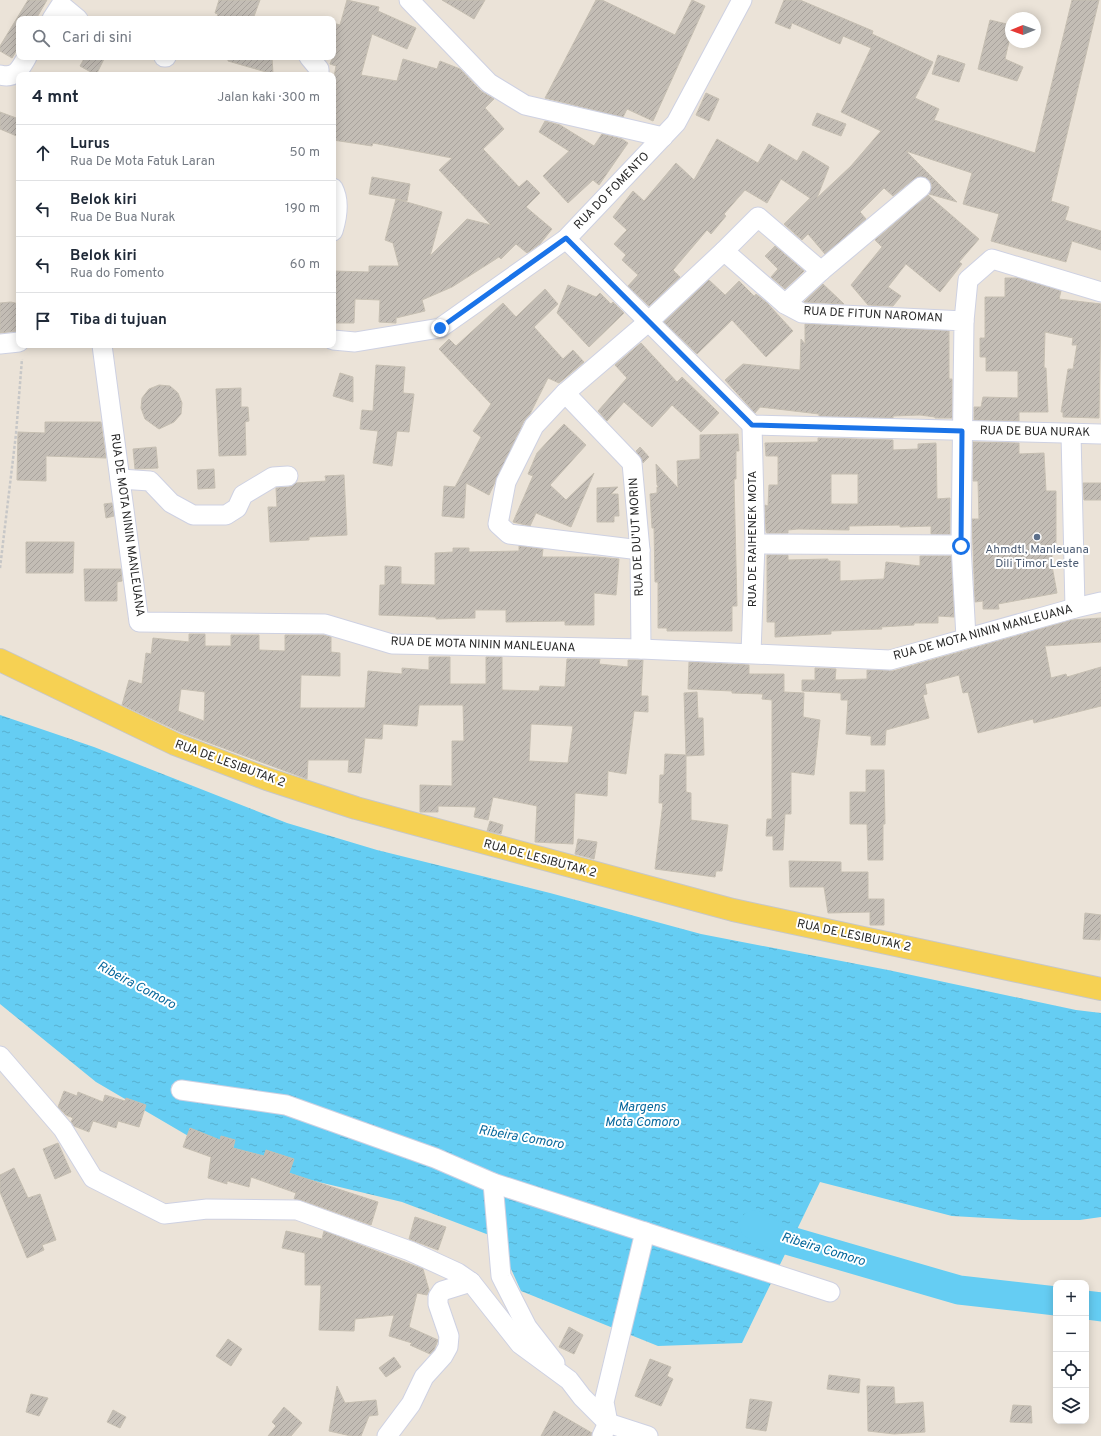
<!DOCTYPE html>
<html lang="id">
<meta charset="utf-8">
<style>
body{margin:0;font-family:Overpass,sans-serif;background:#f2f2f3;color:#1f2937}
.controls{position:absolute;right:12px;bottom:12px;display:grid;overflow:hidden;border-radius:8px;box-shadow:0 2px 10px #0003}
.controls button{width:36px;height:36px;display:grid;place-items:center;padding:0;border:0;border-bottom:1px solid #e0e1e3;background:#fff;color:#1f2937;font:20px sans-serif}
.compass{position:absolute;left:1005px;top:12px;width:36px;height:36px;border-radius:50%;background:#fff;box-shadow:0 2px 10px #0003;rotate:269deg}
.stop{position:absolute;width:12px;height:12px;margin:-9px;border:3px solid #1a73e8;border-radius:50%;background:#fff}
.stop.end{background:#1a73e8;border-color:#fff;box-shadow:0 1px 4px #0008}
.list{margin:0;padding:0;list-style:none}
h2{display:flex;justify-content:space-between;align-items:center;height:52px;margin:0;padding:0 16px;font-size:17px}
h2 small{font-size:13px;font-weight:400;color:#747a83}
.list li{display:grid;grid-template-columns:26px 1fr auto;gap:12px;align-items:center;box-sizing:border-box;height:56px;padding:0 16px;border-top:1px solid #e0e1e3}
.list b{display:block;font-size:15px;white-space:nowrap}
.list p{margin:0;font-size:13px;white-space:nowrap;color:#747a83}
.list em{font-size:13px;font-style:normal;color:#747a83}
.icon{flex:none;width:22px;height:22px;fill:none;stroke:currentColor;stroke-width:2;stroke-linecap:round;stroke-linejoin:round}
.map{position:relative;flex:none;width:1101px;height:1436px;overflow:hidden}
.search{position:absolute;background:#fff;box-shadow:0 2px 10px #0003;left:16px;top:16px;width:320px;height:44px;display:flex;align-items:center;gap:10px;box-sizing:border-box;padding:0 14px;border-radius:8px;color:#747a83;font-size:15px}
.panel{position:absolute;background:#fff;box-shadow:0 2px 10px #0003;left:16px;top:72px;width:320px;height:276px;border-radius:8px}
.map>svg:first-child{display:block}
</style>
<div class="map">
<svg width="1101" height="1436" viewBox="0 0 1101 1436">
<defs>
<pattern id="water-ripples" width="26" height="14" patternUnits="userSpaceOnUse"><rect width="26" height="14" fill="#65cdf3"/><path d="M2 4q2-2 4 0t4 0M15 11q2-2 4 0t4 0" fill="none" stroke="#58b0d0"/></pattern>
<pattern id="building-hatch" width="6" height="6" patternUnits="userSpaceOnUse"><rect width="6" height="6" fill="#c3bdb5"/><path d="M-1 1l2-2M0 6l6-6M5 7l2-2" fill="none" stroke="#a8a29c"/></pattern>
</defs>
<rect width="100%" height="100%" fill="#ebe3d8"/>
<path fill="url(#water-ripples)" d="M0,715L94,747L287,823L377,850L550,893L701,934L888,970L1076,1010L1101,1013V1217L1080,1220H1022L952,1216L820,1182L742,1343L658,1346L521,1291L497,1238L402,1202L231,1161L96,1082L0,1004Z"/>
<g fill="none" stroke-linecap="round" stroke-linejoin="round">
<g stroke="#65cdf3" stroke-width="29">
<path d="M754,1225L780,1238L959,1290L1056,1301"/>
<path d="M1086,1305L1101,1307"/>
</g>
</g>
<g fill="url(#building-hatch)" stroke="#c6bfb2" fill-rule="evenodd">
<path d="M28,0H47L36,19H19V46L12,58L0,51V46Z"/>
<path d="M219,0H260L253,19H216L218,14L215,13Z"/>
<path d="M347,0L379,7L378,11L416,28L407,49L372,34L361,75L397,81L403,59L437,69L440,61L460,69L481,91L494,99L485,108L504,129L483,149L519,187L527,180L540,193L526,207L552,229L540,244L527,253L516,244L501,259L499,257L452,287L422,300L425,311L396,318V323L379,322L380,300L355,299L354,323H333V271L369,272V266H399L393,243L385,240L396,199L442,212L430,256L467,219L491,225L439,170L452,158L373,143L372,146L333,140V83L336,66L330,64L333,57V23L340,25Z"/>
<path d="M442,0H485L474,19Z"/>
<path d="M596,0H602L675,35L692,0L705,6L653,121L627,109L623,117L545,98Z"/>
<path d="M784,0H800L873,31L872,34L933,62L915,98L939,109L934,120L1035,153L1072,0H1099L1051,201L1069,207L1065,220L1101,231V250L1072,241L1066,262L991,241L999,214L963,204L972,173L906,151L957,202L929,194L932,185L929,180L924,177L914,179L893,196L884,188L860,212L866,219L825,254L808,234L802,240L784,224L810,198L781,179L767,203L745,190L724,214L726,216L711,234L707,230L673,270L680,277L649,306L628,286L638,275L622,260L626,255L614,244L627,230L613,217L633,191L644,201L676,163L694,180L717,139L758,163L769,144L797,161L803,151L829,167L817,198L851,166L881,131L841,112L871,48L843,36L840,44L792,23L790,29L775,23Z"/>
<path d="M990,20L1011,25V33L1005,59L1023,67L1017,81L978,69Z"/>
<path d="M938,55L965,64L959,82L932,74Z"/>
<path d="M85,57H105L96,75L80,66Z"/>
<path d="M272,57L273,74L228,61V58Z"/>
<path d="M706,93L719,99L709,121L696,115Z"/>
<path d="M0,112L19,119V137L0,129Z"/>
<path d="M817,113L846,124L841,136L812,125Z"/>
<path d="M545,121L560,125L594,146L602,134L622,139L628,143L599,185L593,180L568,203L543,176L569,151L539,132Z"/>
<path d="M372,177L410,184L407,201L369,194Z"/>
<path d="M928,195L979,239L959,262L962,264L940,292L906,264L888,287L901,296L893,306L868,305L851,285L882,247L875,240Z"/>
<path d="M775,246L804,271L785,289L771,277L778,269L765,256Z"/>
<path d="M1005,278H1018L1061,291L1059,299L1101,304L1099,418L1063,417V412H1061L1068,369H1073L1077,345H1072L1073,338L1045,332L1044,368H1046L1048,412H1019V421L974,420V407H981L983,397L1018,398V371H986V357H980V338H985V297H1005Z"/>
<path d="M709,280L725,295L739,281L754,296L756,294L767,303L793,331L766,357L732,320L697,354L664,322Z"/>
<path d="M823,284L844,304L804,302Z"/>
<path d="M568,285L596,297L600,293L611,304L613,302L624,313L589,347L557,313Z"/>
<path d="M545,289L558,304L534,327L563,359L573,350L584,362L559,383L548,378L530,414L524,421L489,495L466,483L464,518L442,516L444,486L455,487L481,437L473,431L491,404L439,349L449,339L456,346L503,303L516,317Z"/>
<path d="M11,302L19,304V331L0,333V303Z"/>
<path d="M805,324L949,331V379H952V418H935V417L920,415L893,416V418L819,416V414L760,407L755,413L725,380L743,364L800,370L801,339L805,344Z"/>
<path d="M641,343L677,382L682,377L719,413L701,432L672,405L652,427L624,402L607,421L598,411L627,378L615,365Z"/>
<path d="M376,365L405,367L403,393L414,394L409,432L397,431L392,466L373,463L378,431L360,429L362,410L373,411Z"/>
<path d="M340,373L353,377V402L333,396Z"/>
<path d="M159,385L170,386L178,393L182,403L181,414L174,422L159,429L145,419L141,408L142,398L149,389Z"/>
<path d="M241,388V407H248L249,421L245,422L246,455L219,456L216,389Z"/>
<path d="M45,422H101L106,458L46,456V481L17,480L18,432L45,433Z"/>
<path d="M564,424L586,445L550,485L566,500L594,473L571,527L536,513L530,526L513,522L533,476L528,474L537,453Z"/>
<path d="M738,434L739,451H736V479H734L737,606H732V631H667V628H658V582H655L654,528H652L650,494L657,493V487H659L657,485L656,464L678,488L677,461L700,459V435Z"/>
<path d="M818,438L893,440V450L918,449V444L936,443L937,499L950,498V534H931V526L900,527V525L849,526V530L798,529L788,530V533H767L766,531L765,505L768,506L769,485H778V456H766L765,443L818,442ZM831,474H858V504H831Z"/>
<path d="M973,442L1019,443V454L1044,453L1046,491H1056V549H1052V566L1057,593L998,604L999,609H983V601L975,602L972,519H979L978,481H973Z"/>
<path d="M156,447L158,468L135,469L133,449Z"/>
<path d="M640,447L649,457L643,463L636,451Z"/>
<path d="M214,469L215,488L198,489L197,470Z"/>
<path d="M344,475L347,535L309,537V540L270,542L268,507H277L276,488L289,487L296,483L326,481L325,476Z"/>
<path d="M1083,483H1101V500H1084Z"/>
<path d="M618,487L611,494H618L619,516H614V522H597V488Z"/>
<path d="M112,503L114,516L106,518L104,504Z"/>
<path d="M26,542H74L73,573H26Z"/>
<path d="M519,546L543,549L542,557H597L619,559L616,595L594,593V625H565V621L506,622V610H475V618L436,619V617L379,615L380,585H385V566L401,567V584L435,585V553L453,552V548H469V552L519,551Z"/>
<path d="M767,555H788V560L828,559V561H840V581L884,579L886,562L920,566V556H951L954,617L938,616V623H914V625L881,627L882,629L831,631V634L775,637V622H767Z"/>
<path d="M84,569H121L122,581L117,582V601H85Z"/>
<path d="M1101,618V642L1045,646L1051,678L1066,674L1067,677L1101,667V706L1034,723L1033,719L978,733L968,692L963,693L959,675L925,684L927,694L923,695L929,718L886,730L885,745H871V736L846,734L848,700H841V693L802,691V680H815V668L836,669L835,680L867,679V670L893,671L1072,620Z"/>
<path d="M189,634H205V646H231V635H259V650L285,651V635H323L331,637V652L340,653V676L301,675L300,708H365L368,671L402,674V668L429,670V657H450V684H486V657H502V690L539,691L540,686L565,687L567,659H600L599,664L628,667V660H643L641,696H648V712L634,711L626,774L608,771L607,796L575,793L573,844L535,842L537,806L493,797L488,820L474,817L476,807L438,806V812H420V785L452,786V741H464L463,705H419L417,726L383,724L382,739L365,738L361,773L348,772L349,760H308L307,779L180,732L122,705L129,680L142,684L146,653L151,654L153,638L189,642ZM181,689L205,692L204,721L178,711ZM531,724L573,726L568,763L529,761Z"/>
<path d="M689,662L749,665V674H784V692L804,693L803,717L820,720L814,775L791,772V814H785L783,850H773V836H766L767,819H772V700L762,699L763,694L732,693V691L688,689Z"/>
<path d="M697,692L698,718H703L704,755L686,756V792L691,793V820L728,825L722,871H716L715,877L655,869L663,803H659L660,775H664L665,754L686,755L684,693Z"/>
<path d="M866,770H884L885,824H883V860H868L867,824H850V792H866Z"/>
<path d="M490,821L503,825L501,834L487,831Z"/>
<path d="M578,839L597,842L594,859L575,854Z"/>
<path d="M789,861L841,862V872H868V899H884V925H870V912L828,913L824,887H790Z"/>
<path d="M1085,913L1101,915L1100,940L1083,939Z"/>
<path d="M64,1091L77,1096L78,1092L103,1102L105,1095L125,1101L126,1098L146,1105L139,1127L118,1121L116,1128L93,1121L89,1132L74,1126L71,1122L73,1118L66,1115L58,1107Z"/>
<path d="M190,1128L220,1140L221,1136L235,1140L233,1148L264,1156L266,1150L294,1159L289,1173L378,1202L371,1225L301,1200L294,1199L296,1193L251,1177L249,1187L227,1181V1184L208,1178L211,1157L183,1147Z"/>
<path d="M58,1143L71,1172L55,1179L43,1149Z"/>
<path d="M14,1168L28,1198L40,1194L56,1240L42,1245L44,1250L27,1258L0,1192V1175Z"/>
<path d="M415,1217L446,1227L438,1250L409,1239Z"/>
<path d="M286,1231L322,1239L324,1231L423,1269L429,1290L427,1295L417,1293L409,1327L438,1340L434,1350L430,1354L410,1345L412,1343L389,1336L394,1315L355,1319L354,1331L319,1330L321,1285H305V1253L282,1248Z"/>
<path d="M569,1327L583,1335L574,1354L559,1347Z"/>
<path d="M228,1339L242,1349L231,1366L216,1356Z"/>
<path d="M394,1357L401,1367L386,1377L379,1368Z"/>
<path d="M650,1359L671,1367L667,1376L673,1379L661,1406L635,1396Z"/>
<path d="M829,1375L860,1379L859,1393L827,1389Z"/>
<path d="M337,1386L345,1403L376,1400L378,1415L369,1416L361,1436H351L329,1431Z"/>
<path d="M867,1386L894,1387L895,1404L923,1402L925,1432L894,1434L868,1431Z"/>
<path d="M31,1394L48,1398L39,1416L26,1412Z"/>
<path d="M750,1399L772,1402L766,1431L746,1428Z"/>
<path d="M1013,1405L1031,1406L1032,1423L1010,1422Z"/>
<path d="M284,1407L302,1423L291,1436H268L276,1426L272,1422Z"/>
<path d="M113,1410L126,1417L120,1428L107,1422Z"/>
<path d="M554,1411L592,1433L591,1436H541Z"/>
</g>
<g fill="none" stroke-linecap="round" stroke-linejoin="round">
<defs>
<g id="minor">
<path d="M409,0L489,83L525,105L663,137"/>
<path d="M52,19L61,5L78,19"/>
<path d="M164,57H166"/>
<path d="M309,57L319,69V75"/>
<path d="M0,75C16,79 20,69 27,57"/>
<path d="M333,188C340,201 337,218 333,231"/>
<path d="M566,239L752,425L1101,434"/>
<path d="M724,251L758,217L821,271L785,304"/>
<path d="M821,271L921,187"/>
<path d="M964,321L968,280L992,259L1101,292"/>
<path d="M333,340L355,342L440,328L566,239L676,123L742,0"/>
<path d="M0,344L19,342"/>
<path d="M102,345L139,622L325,624L392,644L641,649L890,660L1075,608L1101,602"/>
<path d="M565,393L534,426L506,482L498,524L509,534L640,550"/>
<path d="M1071,434L1075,608"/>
<path d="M120,479L150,481L171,503L193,515H226L237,508L243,495L273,477L288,476"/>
<path d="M755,544L961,545"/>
<path d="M641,649L640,550L632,463L565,393L648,322L724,251L785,304L802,313L964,321L961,545L966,638"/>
<path d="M751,653L755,544L752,425"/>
<path d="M0,1056L63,1129L93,1178L164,1214L207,1209L297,1210L410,1251L458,1273L471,1282L520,1344L569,1380L582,1397L608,1423L648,1436"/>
<path d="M181,1090L286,1105L435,1158L493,1183L830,1292"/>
<path d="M493,1183L501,1276L527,1327L555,1363"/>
<path d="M387,1436L411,1404L424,1377L443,1356L448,1347L449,1336L438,1304V1297L442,1291L471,1282"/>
<path d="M602,1436L608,1423L604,1402L645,1232"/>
</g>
<path id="major" d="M0,660L175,744L267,779L356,808L733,910L1101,989"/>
</defs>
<use href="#minor" stroke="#ced1e2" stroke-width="21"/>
<use href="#major" stroke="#c7c7c7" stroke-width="24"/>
<path stroke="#c7c7c7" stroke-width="2.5" stroke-dasharray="3 2" stroke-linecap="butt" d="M0,568L16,434L22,359"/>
<use href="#minor" stroke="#fff" stroke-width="19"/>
<use href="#major" stroke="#f6d153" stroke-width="22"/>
</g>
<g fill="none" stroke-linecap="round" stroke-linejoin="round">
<path stroke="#1a73e8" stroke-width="5" d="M440,328L566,238L752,425L962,431L961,546"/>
</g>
<circle fill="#5c6f8a" stroke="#fff" stroke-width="1.5" cx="1037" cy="537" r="4"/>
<g text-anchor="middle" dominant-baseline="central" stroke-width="4" stroke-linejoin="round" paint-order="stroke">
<g font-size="12" fill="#282828" stroke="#fff">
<text transform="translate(612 191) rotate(-46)">RUA DO FOMENTO</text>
<text transform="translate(873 315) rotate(3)">RUA DE FITUN NAROMAN</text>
<text transform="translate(1035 432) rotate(1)">RUA DE BUA NURAK</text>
<text transform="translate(127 525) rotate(82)">RUA DE MOTA NININ MANLEUANA</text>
<text transform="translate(637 537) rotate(-93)">RUA DE DU’UT MORIN</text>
<text transform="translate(753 539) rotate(-90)">RUA DE RAIHENEK MOTA</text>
<text transform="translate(983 633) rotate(-15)">RUA DE MOTA NININ MANLEUANA</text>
<text transform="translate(483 645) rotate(2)">RUA DE MOTA NININ MANLEUANA</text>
<text transform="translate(230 764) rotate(20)">RUA DE LESIBUTAK 2</text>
<text transform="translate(540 859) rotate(15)">RUA DE LESIBUTAK 2</text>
<text transform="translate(854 936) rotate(12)">RUA DE LESIBUTAK 2</text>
</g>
<g font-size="12" fill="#4e5e75" stroke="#fff">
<text x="1037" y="550">Ahmdtl, Manleuana<tspan x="1037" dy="14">Dili Timor Leste</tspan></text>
</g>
<g font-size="13" font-style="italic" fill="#07689c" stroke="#fff">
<text transform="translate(136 986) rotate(28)">Ribeira Comoro</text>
<text x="642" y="1108">Margens<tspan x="642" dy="15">Mota Comoro</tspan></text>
<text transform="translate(521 1138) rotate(10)">Ribeira Comoro</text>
<text transform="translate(823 1250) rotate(17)">Ribeira Comoro</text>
</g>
</g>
</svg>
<div class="controls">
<button>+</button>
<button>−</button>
<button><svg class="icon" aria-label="locate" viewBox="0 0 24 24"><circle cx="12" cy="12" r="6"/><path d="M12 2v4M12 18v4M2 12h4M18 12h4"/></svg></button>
<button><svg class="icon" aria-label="layers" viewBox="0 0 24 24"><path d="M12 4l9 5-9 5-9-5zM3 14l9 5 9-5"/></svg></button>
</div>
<svg class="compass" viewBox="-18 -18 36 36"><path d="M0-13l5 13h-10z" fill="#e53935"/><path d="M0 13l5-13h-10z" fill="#747a83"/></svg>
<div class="stop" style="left:961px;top:546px"></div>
<div class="stop end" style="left:440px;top:328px"></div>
<div class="search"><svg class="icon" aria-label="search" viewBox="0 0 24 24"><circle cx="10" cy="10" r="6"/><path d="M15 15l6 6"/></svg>Cari di sini</div>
<section class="panel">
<h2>4 mnt<small>Jalan kaki · 300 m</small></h2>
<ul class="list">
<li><svg class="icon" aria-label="ahead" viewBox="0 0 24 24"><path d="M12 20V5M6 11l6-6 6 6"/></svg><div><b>Lurus</b><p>Rua De Mota Fatuk Laran</p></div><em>50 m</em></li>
<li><svg class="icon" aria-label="left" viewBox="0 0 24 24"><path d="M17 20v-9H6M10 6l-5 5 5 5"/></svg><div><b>Belok kiri</b><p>Rua De Bua Nurak</p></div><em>190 m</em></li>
<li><svg class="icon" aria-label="left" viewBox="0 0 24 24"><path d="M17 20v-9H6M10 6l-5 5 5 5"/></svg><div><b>Belok kiri</b><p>Rua do Fomento</p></div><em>60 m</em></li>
<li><svg class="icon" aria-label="arrive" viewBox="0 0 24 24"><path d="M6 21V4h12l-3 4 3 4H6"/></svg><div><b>Tiba di tujuan</b></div></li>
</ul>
</section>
</div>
